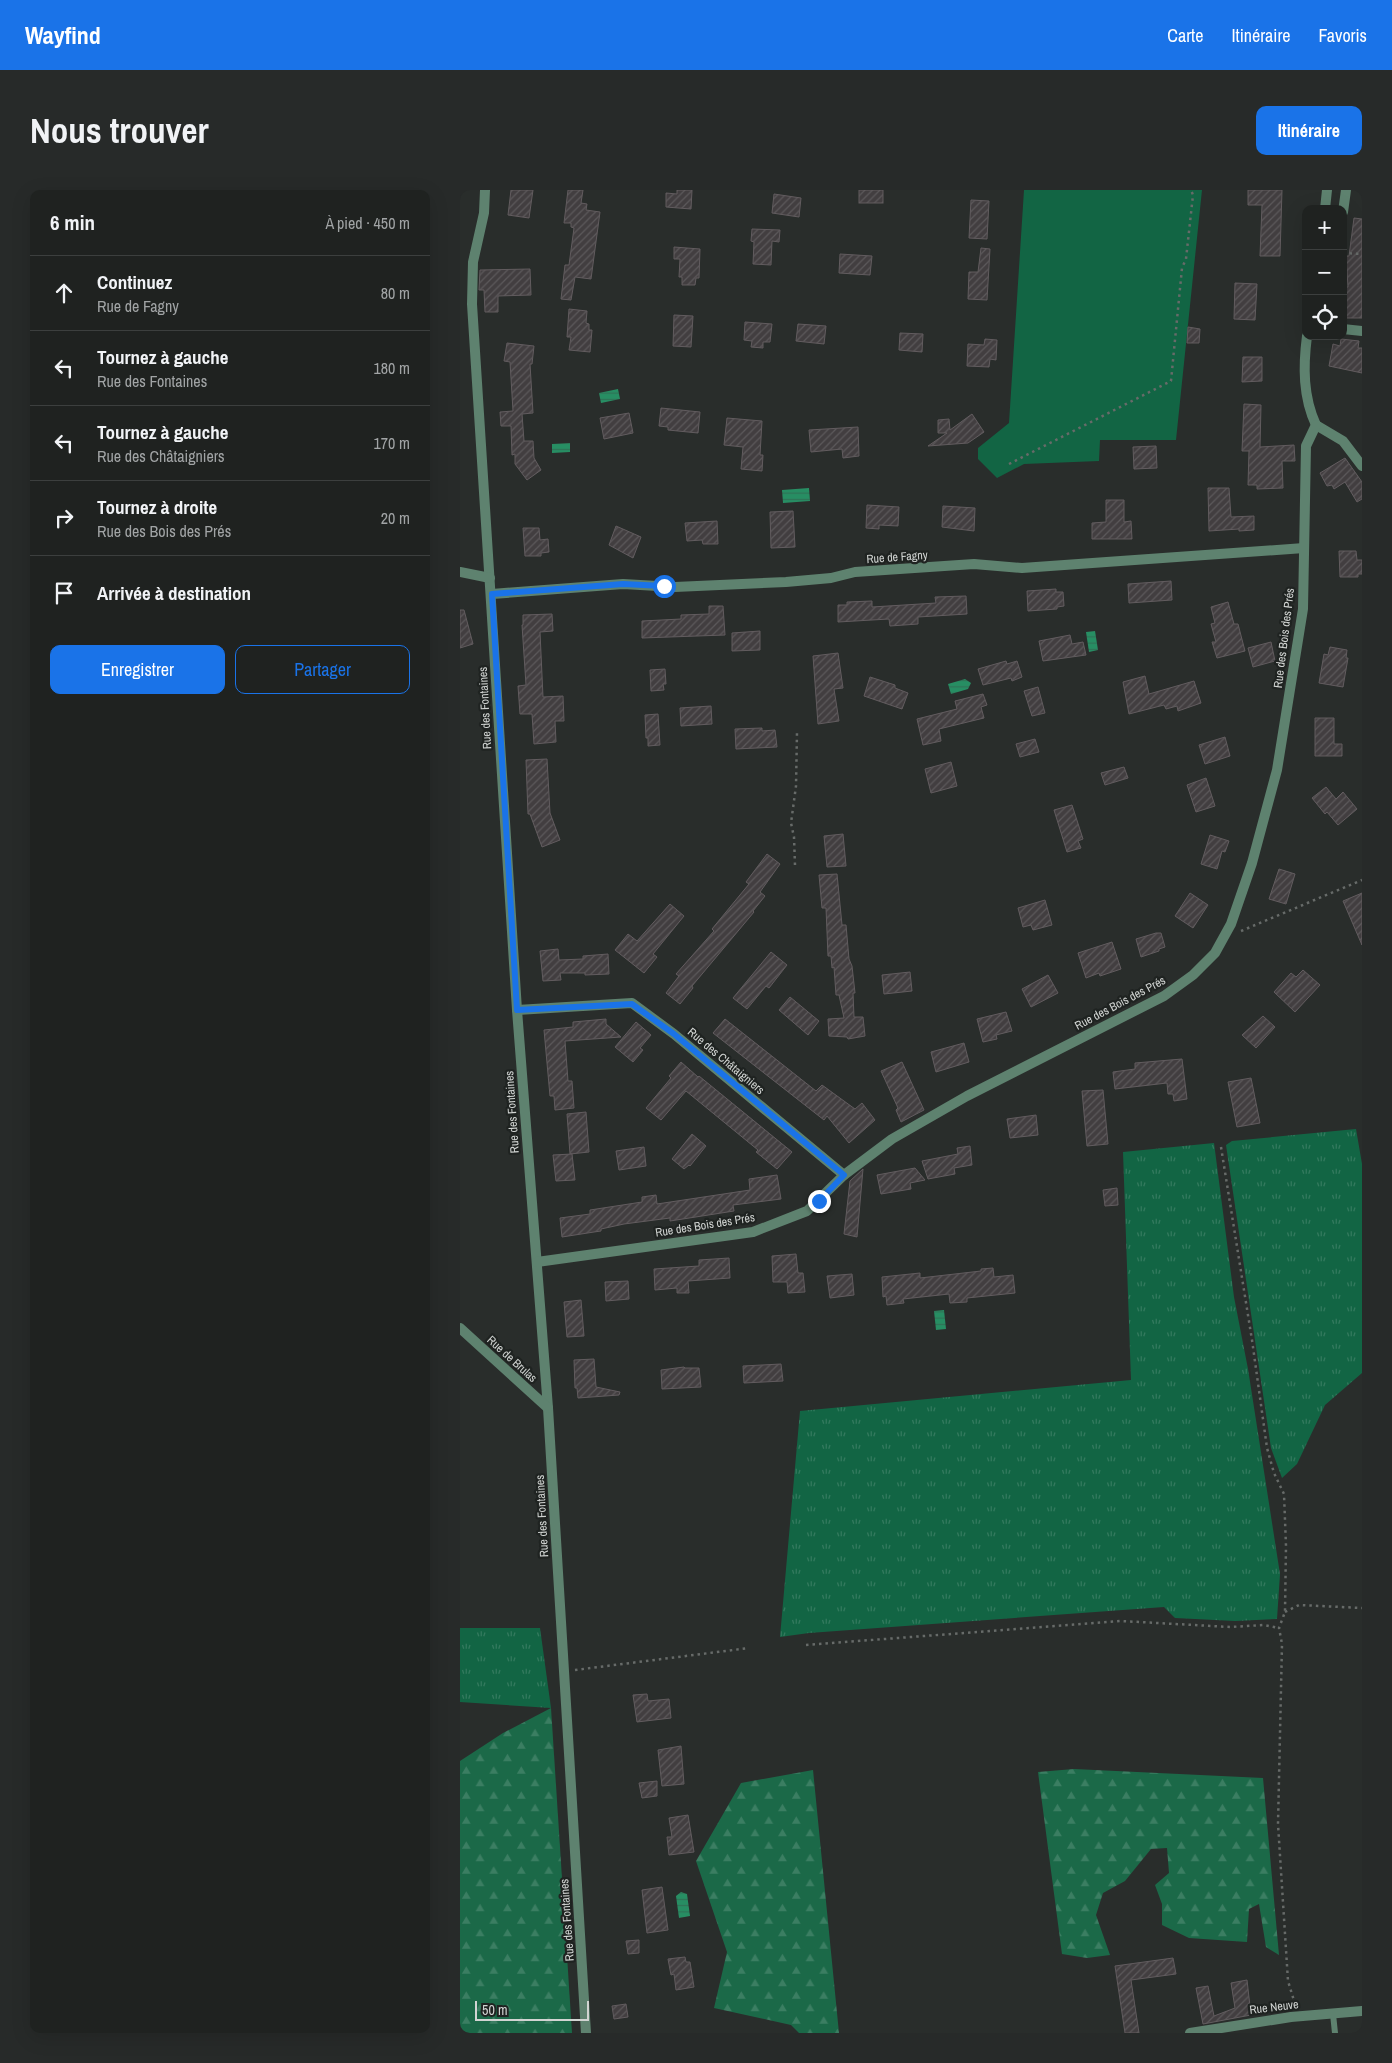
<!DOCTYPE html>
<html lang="fr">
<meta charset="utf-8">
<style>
body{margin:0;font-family:"Archivo Narrow",sans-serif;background:#272a29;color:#f1f3f6}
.controls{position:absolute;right:15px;top:15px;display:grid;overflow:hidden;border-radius:10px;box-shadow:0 5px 20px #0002}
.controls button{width:45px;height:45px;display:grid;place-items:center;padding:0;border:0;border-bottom:1px solid #3c3f3e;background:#1f2220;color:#f1f3f6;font:25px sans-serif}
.scale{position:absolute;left:15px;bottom:12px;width:114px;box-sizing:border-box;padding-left:5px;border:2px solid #d1d4d2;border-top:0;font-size:14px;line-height:18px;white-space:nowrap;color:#d1d4d2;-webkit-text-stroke:4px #1f2321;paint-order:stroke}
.stop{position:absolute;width:15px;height:15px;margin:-11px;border:4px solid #1a73e8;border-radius:50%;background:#fff}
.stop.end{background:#1a73e8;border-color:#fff;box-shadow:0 1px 5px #0008}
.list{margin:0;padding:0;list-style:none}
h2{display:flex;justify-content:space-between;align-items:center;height:65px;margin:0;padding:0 20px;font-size:21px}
h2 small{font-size:16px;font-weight:400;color:#a1a4a5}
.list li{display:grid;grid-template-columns:32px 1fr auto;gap:15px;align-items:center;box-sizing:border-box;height:75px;padding:0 20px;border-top:1px solid #3c3f3e}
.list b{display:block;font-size:19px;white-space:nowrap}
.list p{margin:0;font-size:16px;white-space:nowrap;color:#a1a4a5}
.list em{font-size:16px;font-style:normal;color:#a1a4a5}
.actions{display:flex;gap:10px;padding:15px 20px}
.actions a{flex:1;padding:11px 0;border:1px solid #1a73e8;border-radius:10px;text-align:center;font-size:18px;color:#1a73e8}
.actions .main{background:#1a73e8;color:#fff}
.icon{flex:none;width:28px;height:28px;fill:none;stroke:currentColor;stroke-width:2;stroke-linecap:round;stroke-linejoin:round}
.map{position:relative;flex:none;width:902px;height:1843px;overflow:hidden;border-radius:10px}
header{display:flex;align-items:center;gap:30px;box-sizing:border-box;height:70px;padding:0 25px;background:#1a73e8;color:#fff}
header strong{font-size:24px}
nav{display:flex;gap:28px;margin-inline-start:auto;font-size:18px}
.intro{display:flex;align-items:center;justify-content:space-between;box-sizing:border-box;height:120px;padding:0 30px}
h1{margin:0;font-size:35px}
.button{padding:12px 22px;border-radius:10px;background:#1a73e8;color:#fff;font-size:18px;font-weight:700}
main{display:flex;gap:30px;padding:0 30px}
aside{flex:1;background:#1f2220;border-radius:10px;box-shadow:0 5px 20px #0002}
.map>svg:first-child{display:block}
</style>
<header>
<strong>Wayfind</strong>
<nav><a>Carte</a><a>Itinéraire</a><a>Favoris</a></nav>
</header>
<div class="intro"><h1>Nous trouver</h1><a class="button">Itinéraire</a></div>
<main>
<aside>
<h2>6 min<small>À pied · 450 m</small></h2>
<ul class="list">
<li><svg class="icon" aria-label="ahead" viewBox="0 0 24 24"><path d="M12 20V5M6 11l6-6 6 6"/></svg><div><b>Continuez</b><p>Rue de Fagny</p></div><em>80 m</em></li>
<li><svg class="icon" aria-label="left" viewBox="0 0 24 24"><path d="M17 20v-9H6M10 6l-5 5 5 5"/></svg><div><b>Tournez à gauche</b><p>Rue des Fontaines</p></div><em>180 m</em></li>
<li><svg class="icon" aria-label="left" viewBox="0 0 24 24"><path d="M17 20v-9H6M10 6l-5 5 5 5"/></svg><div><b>Tournez à gauche</b><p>Rue des Châtaigniers</p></div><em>170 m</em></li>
<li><svg class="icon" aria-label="right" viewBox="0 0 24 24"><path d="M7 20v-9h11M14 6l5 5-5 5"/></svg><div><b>Tournez à droite</b><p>Rue des Bois des Prés</p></div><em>20 m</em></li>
<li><svg class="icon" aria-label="arrive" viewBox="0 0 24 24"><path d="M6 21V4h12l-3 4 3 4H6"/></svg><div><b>Arrivée à destination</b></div></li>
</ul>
<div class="actions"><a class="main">Enregistrer</a><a>Partager</a></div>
</aside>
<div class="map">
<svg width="902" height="1843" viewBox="0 0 902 1843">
<defs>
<pattern id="grass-tufts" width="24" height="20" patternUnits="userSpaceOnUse" patternTransform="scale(1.25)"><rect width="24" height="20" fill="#126544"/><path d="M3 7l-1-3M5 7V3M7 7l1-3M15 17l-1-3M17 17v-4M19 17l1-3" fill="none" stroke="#337a5e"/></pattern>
<pattern id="forest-firs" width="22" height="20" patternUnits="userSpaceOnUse" patternTransform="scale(1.25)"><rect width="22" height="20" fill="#1b6948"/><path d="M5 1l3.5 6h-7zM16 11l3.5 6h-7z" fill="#3b7e62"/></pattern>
<pattern id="water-rules" width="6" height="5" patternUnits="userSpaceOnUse" patternTransform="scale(1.25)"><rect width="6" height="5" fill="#278e63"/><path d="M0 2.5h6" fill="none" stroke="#2f7356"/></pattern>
<pattern id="building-hatch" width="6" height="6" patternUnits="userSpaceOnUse" patternTransform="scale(1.25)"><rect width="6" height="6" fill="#423e40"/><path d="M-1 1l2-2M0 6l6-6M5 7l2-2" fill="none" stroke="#5c595b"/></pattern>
</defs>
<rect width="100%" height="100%" fill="#292d2b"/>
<g fill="url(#grass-tufts)">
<path d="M896,939L902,974V1183L865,1215L837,1274L822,1288L811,1258L766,955L772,951Z"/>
<path d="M754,953L774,1107L788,1179L820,1384L817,1429L775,1431L715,1428L704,1417L349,1443L320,1447L340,1221L671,1190L663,962Z"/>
<path d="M0,1438H80L91,1518L0,1512Z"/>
</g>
<g fill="url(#forest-firs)">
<path d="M91,1518L112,1843H0V1571L43,1543Z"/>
<path d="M614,1579L803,1588L819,1765L806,1757L799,1714L789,1719L787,1752L729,1748L702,1735V1714L695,1695L709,1683L707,1658L691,1659L665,1691L643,1703L636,1725L650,1765L627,1768L602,1764L578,1582Z"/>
<path d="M353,1580L379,1843H339L331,1835L254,1818L267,1762L236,1671L281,1593Z"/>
</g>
<path fill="#126544" d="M564,0H742L716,250H640L639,271L564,274L537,288L518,269V258L549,233Z"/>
<g fill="url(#water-rules)">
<path d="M158,199L160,209L141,213L139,203Z"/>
<path d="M110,253V262L92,263V254Z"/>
<path d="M349,298L350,311L323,313L322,300Z"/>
<path d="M635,441L638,460L629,462L626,442Z"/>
<path d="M505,489L511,493L508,499L491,504L488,494Z"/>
<path d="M484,1120L486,1139L476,1140L474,1121Z"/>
<path d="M221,1702L227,1704L230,1726L219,1728L216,1706Z"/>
</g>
<g fill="url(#building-hatch)" stroke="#625c5f">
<path d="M51,0H73L69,28L48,25Z"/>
<path d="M108,0H123L121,13L127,14L126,20L140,22L131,89L115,87L111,110L101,109L105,75H109L114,38L111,37V33H104Z"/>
<path d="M217,0H232L231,19L206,17V3L217,4Z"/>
<rect x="399" y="0" width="24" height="13"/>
<path d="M788,0H822L820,66H800L802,15H788Z"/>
<path d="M314,4L341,8L339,27L312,23Z"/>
<path d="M511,10L529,11L527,49L509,48Z"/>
<path d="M894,28L902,29V128H885L884,97H888L886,66H889Z"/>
<path d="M292,39L320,40L319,52L312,51L311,75L293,74L294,52L291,51Z"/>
<path d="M214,57L240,59L239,88H236L235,95H222V87H219L220,69H214Z"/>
<path d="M521,58L530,59L527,110L508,109L509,82H518Z"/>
<path d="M380,64L412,66L410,85L379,83Z"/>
<path d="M70,79L71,105L38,106V122H25L24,100H19L20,80Z"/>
<path d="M775,93L797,94L795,130L774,129Z"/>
<path d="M109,119L127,121L126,133L129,134V140H132L130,162L109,160L111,147H107Z"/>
<path d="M214,125L233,126L231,157L213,156Z"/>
<path d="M285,132L312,134L310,152H303V158L291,157L292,151L284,150Z"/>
<path d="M338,134L366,136L364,154L336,151Z"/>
<path d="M728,137L740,139L739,153H727Z"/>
<path d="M440,143L463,144L462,162L439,160Z"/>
<path d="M525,149L537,150L536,170L530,169L529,177L507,176L508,154L524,155Z"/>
<path d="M881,149L899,151L898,158H902V183L869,176L873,154L880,156Z"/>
<path d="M47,153L74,156L72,174H70L73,223L62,224L64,251H73L74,268L81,280L67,290L55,274V264L52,265L51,236H41L40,222L53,221L50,172L44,171Z"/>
<path d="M783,167H802V191L782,192Z"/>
<path d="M784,214L801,215L800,257L834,255L835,271H822L823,298L797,299V295H788L789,261H782Z"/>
<path d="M201,218L240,222L238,243L208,240V237L199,236Z"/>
<path d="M169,223L173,243L144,249L140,228Z"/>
<path d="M512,224L524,242L508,253L468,256L487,243H478V230L489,229L490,240Z"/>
<path d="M267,228L302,231L300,265H303L302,281L281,279L283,257L264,255Z"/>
<path d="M398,237L399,266L383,268L382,259L351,262L349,240Z"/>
<path d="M696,256L697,278L674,279L673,257Z"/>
<path d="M885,268L902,292V309L897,312L885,292L874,299L872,295L867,296L860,283Z"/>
<path d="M748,298H769L771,327L794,326V340L779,341V339L749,341Z"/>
<path d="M646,310H664V332L671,331L672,349H632V333L646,332Z"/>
<path d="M407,315L439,317L438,336L419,335V339L406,338Z"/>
<path d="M483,316L515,318L514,341L482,337Z"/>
<path d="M333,321L335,357L311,358L310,322Z"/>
<path d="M257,331L258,354H243L242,350L227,351L225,333Z"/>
<path d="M156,336L181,347L173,368L149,355Z"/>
<path d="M63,338H79L80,350L88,349L89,362L81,363V366H65Z"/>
<path d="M879,361H896L897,370H902V384H898V387H880Z"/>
<path d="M711,391L712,410L669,413L668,394Z"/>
<path d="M596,399V402H603L604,416L597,417V419L568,421L567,401Z"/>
<path d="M506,406L507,424L458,427V434L430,436L429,429L378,432V415H387V412L412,411V417L476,413L475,407Z"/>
<path d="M768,412L774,434H778L785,461L757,468L752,452H756L751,434L755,433L751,417Z"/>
<path d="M249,416H263L265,445L182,448V431L221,429V425L249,424Z"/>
<path d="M0,420H4L13,454L0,458Z"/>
<path d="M92,424L93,441L80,442L83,507L103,506L104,531H95L96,552L74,554L72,524H60L58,496L66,495L62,435H63V425Z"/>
<path d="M300,441V460L272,461V443Z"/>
<path d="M610,445L612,454L623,452L626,465L583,471L579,451Z"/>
<path d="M811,452L815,471L793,477L788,458Z"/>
<path d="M870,457L887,460L886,468H888L883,497L859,493L864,464L868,465Z"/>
<path d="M378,463L383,498L374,499L379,531L358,534L353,466Z"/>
<path d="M546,471L547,474L557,471L562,487L552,491L551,488L523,495L518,479Z"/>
<path d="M205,479L206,494H203L204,500L191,501L190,480Z"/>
<path d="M685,486L689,504L734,491L741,513L718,521L717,516L706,519L704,515L669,524L663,492Z"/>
<path d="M410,487L435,495V498L448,503L442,519L404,506Z"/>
<path d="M578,497L585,523L572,526L564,501Z"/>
<path d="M523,504L527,515L521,517L524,528L479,539L481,551L463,555L457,529L497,519L495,511Z"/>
<path d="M251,516L252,534L221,536L220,518Z"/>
<path d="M198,524L200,555L188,556V548H186L185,525Z"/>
<path d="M855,528H874V554H882V566H855Z"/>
<path d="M302,538V541L315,540L317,557L276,559L275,539Z"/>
<path d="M765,547L770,566L745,574L739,555Z"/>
<path d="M575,549L579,562L560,567L556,554Z"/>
<path d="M87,569L90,623L100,650L82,657L70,624H68L66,570Z"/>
<path d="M491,572L497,596L471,603L465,579Z"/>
<path d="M664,577L668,588L645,595L641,583Z"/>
<path d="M746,588L755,616L736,622L727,595Z"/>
<path d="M866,597L876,609L883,602L897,619L878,635L867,622L865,624L852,608Z"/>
<path d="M612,615L623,649L618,651L621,658L607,662L594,620Z"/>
<path d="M383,644L386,676L367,677L364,646Z"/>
<path d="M750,645L769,651L765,662L762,661L757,679L741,674Z"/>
<path d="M307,664L320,674L300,702L305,706L293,721L294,722L232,796L233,798L220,814L206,803L219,786L216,784L254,741L252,739L289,694L286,692Z"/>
<path d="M819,679L835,684L826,714L809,709Z"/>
<path d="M377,684L382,735H386L389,769L392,776L395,803H393L394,827H403L405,846L388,849L387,847L369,846L368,829L384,828L379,805H376L374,777L372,778L371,766H368L366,718H362L359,685Z"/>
<path d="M730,703L748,715L733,738L715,726Z"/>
<path d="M902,703V755L883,711Z"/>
<path d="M585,710L592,735L573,740L571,735L563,737L558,718Z"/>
<path d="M210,714L224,726L193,764L197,767L184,783L155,760L168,744L177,751Z"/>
<path d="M696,743H701L705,757L699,759V761L681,767L676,749Z"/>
<path d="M652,752L661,779L640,786L639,783L626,788L618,763Z"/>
<path d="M98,759L99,770L123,769V766L148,764L149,784L125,785V783H100L101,790L83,791L80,761Z"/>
<path d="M311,762L327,775L309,798L306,796L287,819L273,808Z"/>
<path d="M843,780L860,795L835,822L814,802L831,783L836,787Z"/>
<path d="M450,782L452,801L424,804L422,785Z"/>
<path d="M588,785L598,803L571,817L562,799Z"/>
<path d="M330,807L359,831L348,845L319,820Z"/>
<path d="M546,822L552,841L536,845L537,849L523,852L517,829Z"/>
<path d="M803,826L815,837L796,858L782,845Z"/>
<path d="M146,829V834L161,847L105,851L108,891H112L114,918L95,920L94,906H90L84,840L113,837V832Z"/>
<path d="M265,829L356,901L362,895L395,919L402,913L415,930L389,953L367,926L364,930L253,843Z"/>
<path d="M176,832L191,845L180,858L183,860L173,872L155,857Z"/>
<path d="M504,853L509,872L476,882L471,862Z"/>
<path d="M722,869L727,909L714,911L713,904H708L707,893L655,899L653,882L675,879V873Z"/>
<path d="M221,872L238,887L239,886L332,962L317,979L296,962L298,960L226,901L201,930L186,918L211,888L209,886Z"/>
<path d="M442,872L464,920L441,932L436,920L438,918L421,881Z"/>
<path d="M791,888L800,933L777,937L768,892Z"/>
<path d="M643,900L648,954L627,956L622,901Z"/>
<path d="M126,922L129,962L110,964L107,924Z"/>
<path d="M576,925L578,945L550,948L547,929Z"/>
<path d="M232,944L246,956L230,976L229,975L224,979L212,969Z"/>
<path d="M510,956L512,975L494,978L495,984L468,989L462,971L498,964L497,958Z"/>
<path d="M184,957L186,976L159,980L156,961Z"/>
<path d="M112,964L115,990L96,991L93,965Z"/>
<path d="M455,978L465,990L450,993L451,999L421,1004L417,985Z"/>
<path d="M403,979L397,1047L384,1044L390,991Z"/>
<path d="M317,985L321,1009L273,1015L274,1021L210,1031V1028L164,1034L141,1039V1041L134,1042L102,1047L100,1028L130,1024V1020L182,1012V1007L196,1005L197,1014L290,1000L289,989Z"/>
<path d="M657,998L658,1015L645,1016L643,1000Z"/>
<path d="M336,1064L338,1083H343L345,1102L328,1103L327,1092H313L312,1066Z"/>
<path d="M269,1068L270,1088L228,1091L229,1103H217V1098L195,1100L194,1079L239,1076V1070Z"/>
<path d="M533,1078L534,1087L553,1085L555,1103L507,1108V1112L490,1113L489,1104L443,1109L444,1113L427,1115L426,1106L423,1107L422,1087L460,1083V1088L521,1081V1079Z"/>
<path d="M392,1084L394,1105L370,1108L367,1086Z"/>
<path d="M168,1091L169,1109L146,1111L145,1092Z"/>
<path d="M121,1110L124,1146L107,1147L104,1112Z"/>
<path d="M134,1169L136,1197L160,1202L159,1205L118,1208L117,1198H115L114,1170Z"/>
<path d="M321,1174L323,1191L284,1193L283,1176Z"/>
<path d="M224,1177L225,1178H239L241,1197L202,1199L201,1180Z"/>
<path d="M187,1504L188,1511L209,1509L211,1528L177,1532L173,1505Z"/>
<path d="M221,1556L224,1594L202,1596L198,1560Z"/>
<path d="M197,1591V1606L182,1608L179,1593Z"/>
<path d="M228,1625L234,1662L209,1665L207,1647H212L209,1628Z"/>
<path d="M202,1697L208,1740L187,1743L182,1700Z"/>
<path d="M179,1750V1763L168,1764L166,1751Z"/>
<path d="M225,1767L226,1772H230L234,1797L216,1800L214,1784L211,1785L208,1769Z"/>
<path d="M713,1768L716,1784L671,1790L679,1843H665L655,1776Z"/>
<path d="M787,1790L791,1825L743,1834L736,1798L748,1796L754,1826L775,1818L771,1793Z"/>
<path d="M166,1814L168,1827L154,1829L152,1816Z"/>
</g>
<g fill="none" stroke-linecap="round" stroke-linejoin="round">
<g stroke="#676b69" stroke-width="2.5" stroke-dasharray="2.5 4" stroke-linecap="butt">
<path d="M883,63L902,64"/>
<path d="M549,274L711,191L722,78L726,69L733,5L731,0"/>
<path d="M335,675L334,647L331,633L336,596L337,542"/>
<path d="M781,741L902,690"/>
<path d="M761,957L792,1150L807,1258L814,1283L824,1304L826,1356L825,1422L819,1438L822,1454L818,1634L828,1791L835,1814"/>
<path d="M825,1422L839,1415L902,1418"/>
<path d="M346,1455L661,1431L770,1437L804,1435L819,1438"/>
<path d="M115,1480L289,1458"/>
</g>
<path stroke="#5e826f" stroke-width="6" d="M873,1824L875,1843"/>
<g stroke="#5e826f" stroke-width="10">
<path d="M25,0L24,23L13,72L12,114L57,820L88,1218L126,1843"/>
<path d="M865,19L867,0"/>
<path d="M883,22L886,0"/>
<path d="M883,139L902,141"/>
<path d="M847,146C843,177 843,207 856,235"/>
<path d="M856,235L883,251L902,276"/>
<path d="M0,382L30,388"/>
<path d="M32,404L163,394L215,397L326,392L371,388L395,382L514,374L562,378L844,358"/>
<path d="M57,820L172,813L214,844L384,985"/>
<path d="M77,1072L293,1042L347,1021L384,985L432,949L507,906L704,806L733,785L755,763L771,734L792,673L817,580L843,419L846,256L856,235"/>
<path d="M0,1138L88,1218"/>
<path d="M730,1843L831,1827L902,1821"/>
</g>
</g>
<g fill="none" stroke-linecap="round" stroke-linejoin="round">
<path stroke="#1a73e8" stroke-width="6" d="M204,396L163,394L32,404L57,820L172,814L214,844L384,985L359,1011"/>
</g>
<g text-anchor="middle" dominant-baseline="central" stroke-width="4.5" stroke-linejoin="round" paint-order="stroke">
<g font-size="12" fill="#d1d4d2" stroke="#1f2321">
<text transform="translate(437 367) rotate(-4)">Rue de Fagny</text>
<text transform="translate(824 448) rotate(-83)">Rue des Bois des Prés</text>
<text transform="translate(25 518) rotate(-93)">Rue des Fontaines</text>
<text transform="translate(660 813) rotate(-28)">Rue des Bois des Prés</text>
<text transform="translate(266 871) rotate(40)">Rue des Châtaigniers</text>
<text transform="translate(52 922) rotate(-94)">Rue des Fontaines</text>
<text transform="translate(245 1035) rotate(-9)">Rue des Bois des Prés</text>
<text transform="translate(52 1169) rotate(42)">Rue de Brulas</text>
<text transform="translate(82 1326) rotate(-93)">Rue des Fontaines</text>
<text transform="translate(107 1730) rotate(-94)">Rue des Fontaines</text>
<text transform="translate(814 1817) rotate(-7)">Rue Neuve</text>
</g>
</g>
</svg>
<div class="controls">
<button>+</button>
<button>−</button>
<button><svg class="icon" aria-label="locate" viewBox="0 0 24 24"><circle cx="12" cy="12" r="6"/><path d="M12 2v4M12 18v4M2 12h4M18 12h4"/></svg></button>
</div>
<div class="scale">50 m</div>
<div class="stop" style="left:204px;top:396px"></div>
<div class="stop end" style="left:359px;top:1011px"></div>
</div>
</main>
